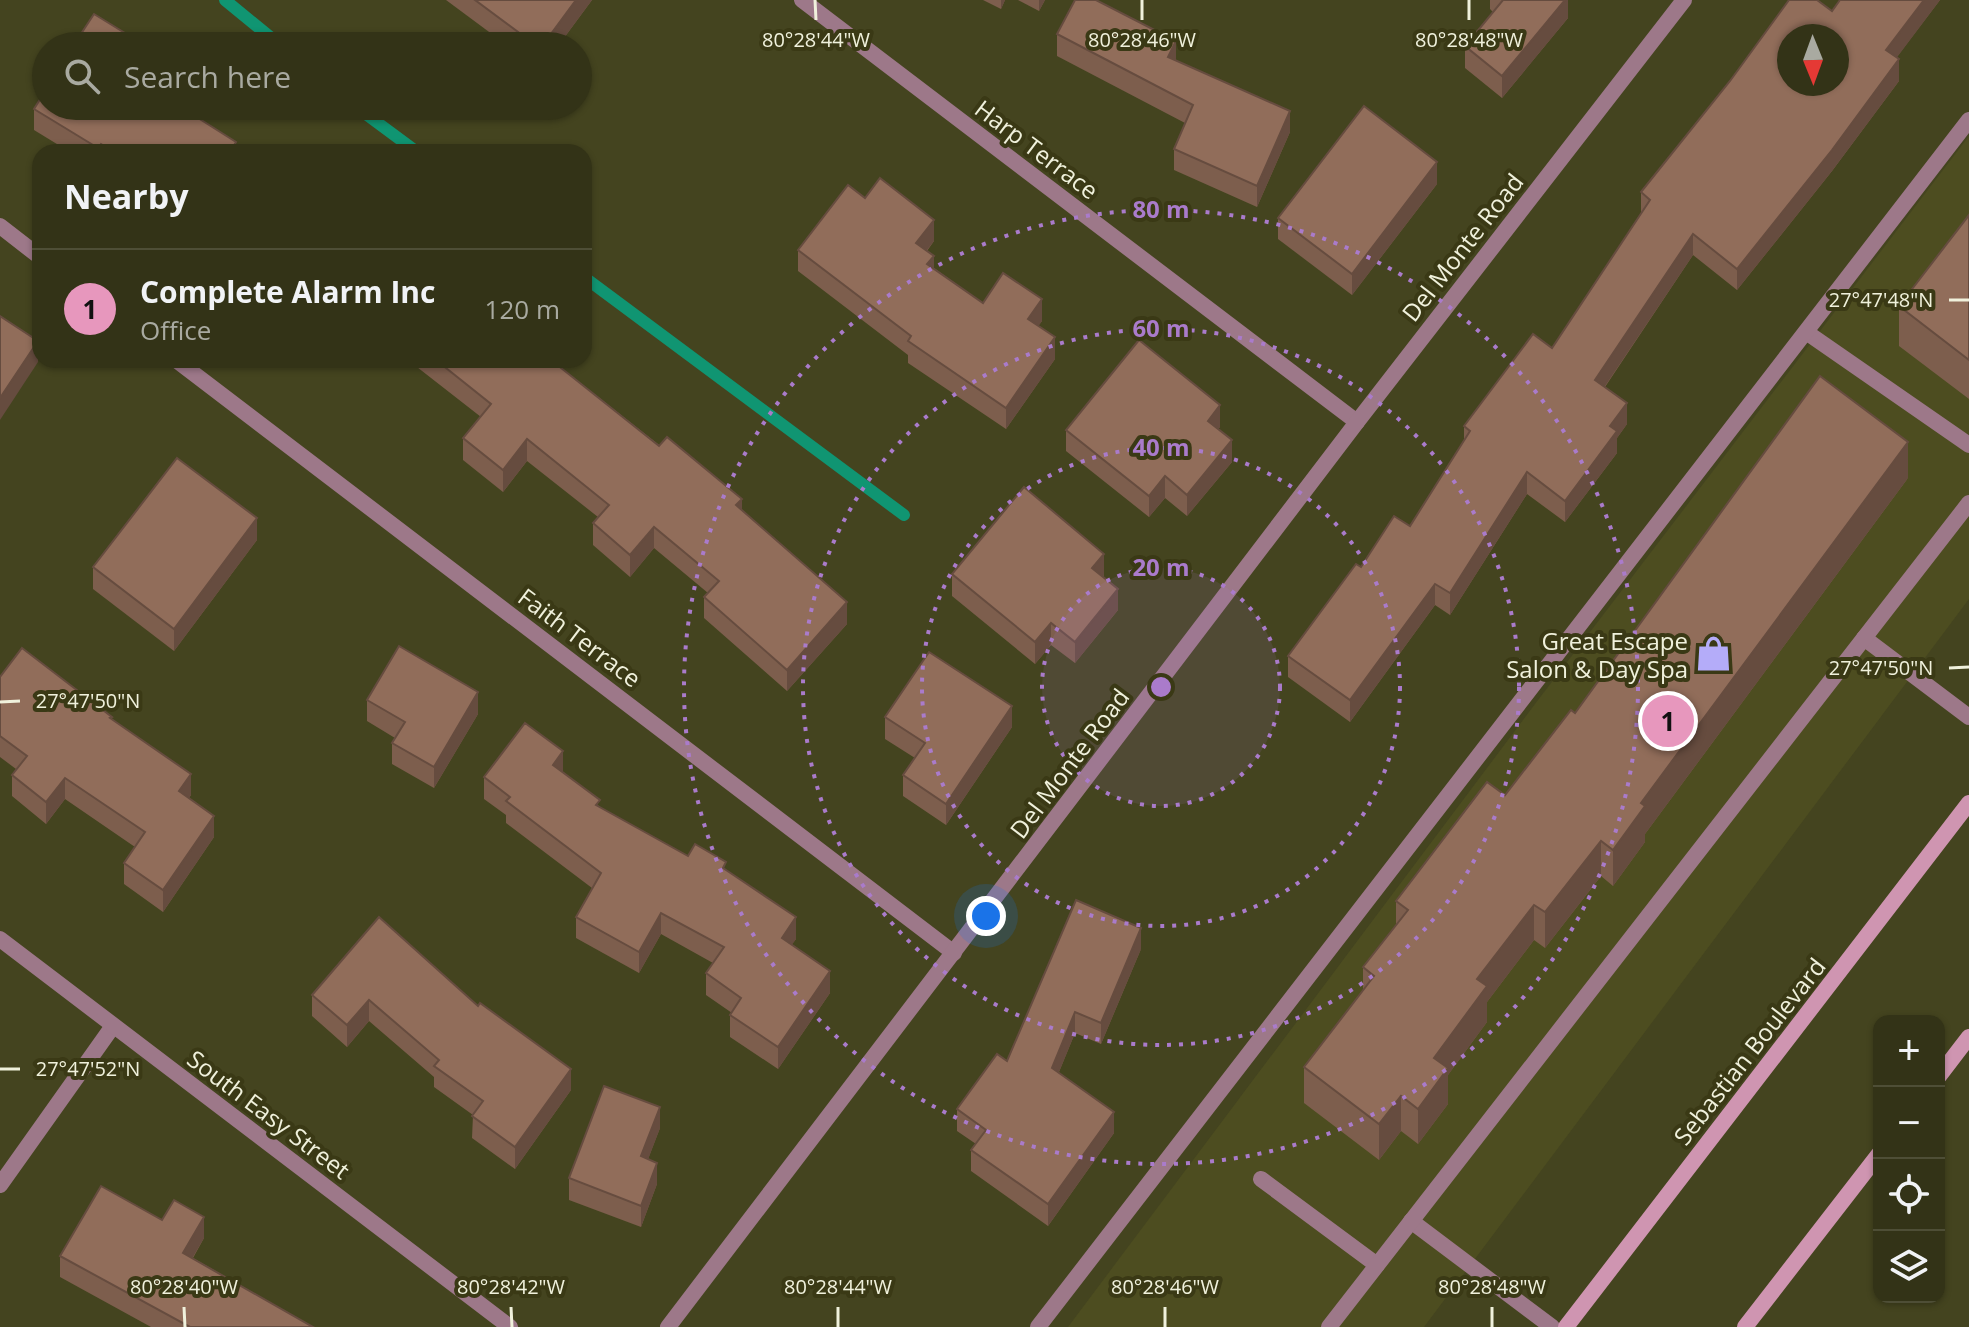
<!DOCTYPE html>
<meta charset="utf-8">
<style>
body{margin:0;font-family:"Open Sans",sans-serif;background:#3b3b20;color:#f1f3f6}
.controls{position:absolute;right:24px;bottom:24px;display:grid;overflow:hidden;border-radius:16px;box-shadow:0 2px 6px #0004}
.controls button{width:72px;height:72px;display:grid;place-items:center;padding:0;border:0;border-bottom:2px solid #4e4e36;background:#333317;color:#f1f3f6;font:40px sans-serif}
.compass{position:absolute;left:1777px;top:24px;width:72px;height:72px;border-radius:50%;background:#333317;box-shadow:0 2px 6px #0004;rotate:179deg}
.you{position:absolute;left:986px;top:916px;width:28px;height:28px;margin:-20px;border:6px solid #fff;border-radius:50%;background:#1a73e8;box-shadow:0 0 0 12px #1a73e833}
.badge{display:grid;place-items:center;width:52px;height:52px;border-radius:50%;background:#e797bd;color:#111;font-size:26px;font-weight:700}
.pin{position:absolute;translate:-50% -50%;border:4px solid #fff;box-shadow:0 2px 8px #0006}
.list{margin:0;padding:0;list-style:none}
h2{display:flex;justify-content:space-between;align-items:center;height:104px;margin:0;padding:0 32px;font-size:34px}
h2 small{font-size:26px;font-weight:400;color:#a9aaa1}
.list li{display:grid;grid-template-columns:52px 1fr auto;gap:24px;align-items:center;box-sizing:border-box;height:120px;padding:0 32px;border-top:2px solid #4e4e36}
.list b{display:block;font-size:30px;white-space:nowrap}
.list p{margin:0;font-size:26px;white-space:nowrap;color:#a9aaa1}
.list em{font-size:26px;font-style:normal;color:#a9aaa1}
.icon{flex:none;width:44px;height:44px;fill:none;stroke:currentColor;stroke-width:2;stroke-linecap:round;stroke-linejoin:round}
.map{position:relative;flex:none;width:1969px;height:1327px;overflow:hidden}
.search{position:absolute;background:#333317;box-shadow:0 2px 6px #0004;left:32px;top:32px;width:560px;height:88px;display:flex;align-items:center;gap:20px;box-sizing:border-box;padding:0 28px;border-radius:44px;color:#a9aaa1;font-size:30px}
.panel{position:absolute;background:#333317;box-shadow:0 2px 6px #0004;left:32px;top:144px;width:560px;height:224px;border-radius:24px}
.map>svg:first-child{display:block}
</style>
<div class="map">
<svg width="1969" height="1327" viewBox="0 0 1969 1327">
<rect width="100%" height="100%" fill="#44441f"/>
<path fill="#4d4d20" d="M1969,136V599L1424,1327H1068L1535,704Z"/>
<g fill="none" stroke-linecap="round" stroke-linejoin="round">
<g stroke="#109572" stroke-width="12">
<path d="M225,0L281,46"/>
<path d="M355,106L417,152"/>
<path d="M584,277L904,515"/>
</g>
<g stroke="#9d7889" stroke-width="16">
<path d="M1806,332L1969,445"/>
<path d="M1864,638L1969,717"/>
<path d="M1261,1179L1377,1265"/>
<path d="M1411,1221L1552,1327"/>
<path d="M1038,1327L1969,120"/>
<path d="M1329,1327L1969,503"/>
</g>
<g stroke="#9d7889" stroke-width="16">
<path d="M802,0L1357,422"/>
<path d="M0,226L40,257"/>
<path d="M176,360L954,953"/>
<path d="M0,1185L113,1026"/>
<path d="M668,1327L1357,422L1684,0"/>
</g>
<path stroke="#9d7889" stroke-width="16" d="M0,939L510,1327"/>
<g stroke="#cf95b1" stroke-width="16">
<path d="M1939,1076L1969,1037"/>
<path d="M1566,1327L1969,803"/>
<path d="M1745,1327L1879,1154"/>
</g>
</g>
<g fill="#7d5e4d">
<path d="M446,0H592L558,46H508Z"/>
<path d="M983,0H1005L1001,9Z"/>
<path d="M1018,0H1045L1039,11Z"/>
<path d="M1490,0H1568V18L1502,98L1465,68V46L1493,12L1490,9Z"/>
<path d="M1940,0L1896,58L1899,81L1832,171L1737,290L1693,255L1605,387L1627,424L1617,438V453L1565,522L1527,494L1450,615L1435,605L1350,722L1288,677V656L1361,567L1410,526L1464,440V426L1552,348L1641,214V192L1832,11Z"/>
<path d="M1057,34L1176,60L1290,132L1257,207L1174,170V149L1185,123L1057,56Z"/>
<path d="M34,109L236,152H70L34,130Z"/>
<path d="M1437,184L1352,295L1278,239V218Z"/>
<path d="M865,198L934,241L927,251L934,268L983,303L1042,321L1038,326L1055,359L1006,429L908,363V355L798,271V250Z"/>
<path d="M1969,215V399L1899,346V306Z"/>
<path d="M408,360H551L742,510L847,624L787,691L704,618V597L708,593L654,548L630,577L593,545V523L598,517L527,461L503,492L463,460V438L481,417Z"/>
<path d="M1220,427L1218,429L1232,462L1187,516L1165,498L1149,517L1066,451V430Z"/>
<path d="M1908,478L1645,834V842L1613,886L1601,876L1545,948L1534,940L1487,1002V1022L1448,1075V1104L1418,1144L1401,1131L1379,1160L1304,1103V1067L1363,990V967L1396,926V901L1505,795L1575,713Z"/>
<path d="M257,540L174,651L93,589V567Z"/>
<path d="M952,574L1104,575L1103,577L1118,610L1075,663L1051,645L1035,664L952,596Z"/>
<path d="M0,677L112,719L191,795L189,798L214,837L163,912L124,884V863L135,847L65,799L46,824L12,796V775L16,769L0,757Z"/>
<path d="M367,700L478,714L434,788L392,764V743L395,738L367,721Z"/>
<path d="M885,717L1012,727L946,825L903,796V775L915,758L885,739Z"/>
<path d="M563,773L600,807L688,856L726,870L796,939L792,944L830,993L778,1069L730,1037V1015L732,1013L706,995V973L713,963L661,934L639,973L576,938V917L592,888L506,823V815L484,799V777Z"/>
<path d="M379,917L571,1090L515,1169L472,1138L473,1115L434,1087V1077L369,1021L347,1047L312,1016V995Z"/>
<path d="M1141,949L1101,1044L1075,1033L1059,1072L1114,1133L1048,1226L971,1171V1150L976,1144L957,1131V1109L1007,1061Z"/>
<path d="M660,1128L648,1159L657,1184L641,1227L569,1200V1178Z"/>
<path d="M162,1220L204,1238L193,1258L313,1327H151L60,1277V1256Z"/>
</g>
<g fill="#664c3f">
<path d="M576,0H592L558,46H542Z"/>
<path d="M1001,0H1005L1001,9Z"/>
<path d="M1039,0H1045L1039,11Z"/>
<path d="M1565,0H1568V18L1502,98V76Z"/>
<path d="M1924,0H1940L1886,72V50Z"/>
<path d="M1176,41V62L1168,57Z"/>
<path d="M1899,59V81L1832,171L1737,290V269Z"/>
<path d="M1290,111V132L1257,207V186Z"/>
<path d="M236,142V152H230Z"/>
<path d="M1437,162V184L1352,295V274Z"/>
<path d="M934,220V241L916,264V243Z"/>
<path d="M1693,234V255L1595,401V380Z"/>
<path d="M934,256V277L927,264Z"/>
<path d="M1042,299V321L1028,341V319Z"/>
<path d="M1055,337V359L1006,429V408Z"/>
<path d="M38,341V362L0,420V398Z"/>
<path d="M1627,403V424L1617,438V453L1565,522V501L1610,426Z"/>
<path d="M1220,405V427L1208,442V421Z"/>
<path d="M527,439V461L503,492V470Z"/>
<path d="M1232,440V462L1187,516V495Z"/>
<path d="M1908,442V478L1645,834V842L1613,886V850L1641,803Z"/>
<path d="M1527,472V494L1450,615V593Z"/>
<path d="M1165,476V498L1149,517V496Z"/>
<path d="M742,499V520L736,505Z"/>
<path d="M257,518V540L174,651V629Z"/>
<path d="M654,527V548L630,577V555Z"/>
<path d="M1104,554V575L1092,590V568Z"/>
<path d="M1435,584V605L1350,722V700Z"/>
<path d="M1118,589V610L1075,663V642Z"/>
<path d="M847,602V624L787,691V670Z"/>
<path d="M1051,623V645L1035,664V642Z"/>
<path d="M478,692V714L434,788V767Z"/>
<path d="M1012,706V727L946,825V804Z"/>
<path d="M563,751V772L553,765Z"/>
<path d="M191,774V795L179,813V791Z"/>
<path d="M65,778V799L46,824V802Z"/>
<path d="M214,816V837L163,912V890Z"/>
<path d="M1601,841V876L1545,948V912Z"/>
<path d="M1534,905V940L1487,1002V1022L1448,1075V1104L1418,1144V1109L1434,1058L1477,979Z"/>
<path d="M661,913V934L639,973V952Z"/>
<path d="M796,917V939L782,959V938Z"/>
<path d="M1141,928V949L1101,1044V1023Z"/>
<path d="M830,971V993L778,1069V1047Z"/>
<path d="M369,1000V1021L347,1047V1025Z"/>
<path d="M1075,1012V1033L1052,1089V1068Z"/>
<path d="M571,1069V1090L515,1169V1147Z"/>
<path d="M1401,1096V1131L1379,1160V1124Z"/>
<path d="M660,1107V1128L641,1178V1156Z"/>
<path d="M1114,1112V1133L1048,1226V1204Z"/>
<path d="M657,1163V1184L641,1227V1206Z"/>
<path d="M204,1217V1238L183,1274V1253Z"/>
</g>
<g fill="#916d5a" stroke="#664c3f" stroke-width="2" fill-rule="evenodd">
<path d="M475,0H576L542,46H537Z"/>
<path d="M1075,0H1096L1176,41L1168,57L1290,111L1257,186L1174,149L1193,105L1057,34Z"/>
<path d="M1503,0H1565L1502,76L1465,46Z"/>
<path d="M1789,0H1817L1832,11L1840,0H1924L1886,50L1899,59L1832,150L1737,269L1693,234L1595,380L1627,403L1610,426L1617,431L1565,501L1527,472L1450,593L1435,584L1350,700L1288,656L1356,564L1361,567L1394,516L1410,526L1470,431L1464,426L1533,334L1552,348L1650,200L1641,192L1730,81ZM1789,36H1837V84H1789Z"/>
<path d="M94,14L146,46H73Z"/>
<path d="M46,90V106H179L236,142L230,152H114L101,144L98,148L34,109Z"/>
<path d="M1364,106L1437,162L1352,274L1278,218Z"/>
<path d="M880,178L934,220L916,243L934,256L927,264L983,303L1003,273L1042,299L1028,319L1055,337L1006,408L908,341L911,336L798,250L848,185L865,198Z"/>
<path d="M1969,215V360L1899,306Z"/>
<path d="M0,316L38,341L0,398Z"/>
<path d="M1139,340L1220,405L1208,421L1232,440L1187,495L1165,476L1149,496L1066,430Z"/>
<path d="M436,360H551L659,446L667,437L742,499L736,505L847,602L787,670L704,597L719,581L654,527L630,555L593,523L609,505L527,439L503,470L463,438L491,404Z"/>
<path d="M1820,376L1908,442L1641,803L1645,806L1613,850L1601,841L1545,912L1534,905L1477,979L1487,986L1434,1058L1448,1068L1418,1109L1401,1096L1379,1124L1304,1067L1374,976L1363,967L1408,910L1396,901L1487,782L1505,795L1571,710L1575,713Z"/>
<path d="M177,458L257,518L174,629L93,567Z"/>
<path d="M1024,487L1104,554L1092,568L1118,589L1075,642L1051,623L1035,642L952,574Z"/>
<path d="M399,646L478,692L434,767L392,743L405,722L367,700Z"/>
<path d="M22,648L112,717L110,718L191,774L179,791L214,816L163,890L124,863L145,832L65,778L46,802L12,775L27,756L0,736V677Z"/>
<path d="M929,652L1012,706L946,804L903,775L925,743L885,717Z"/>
<path d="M525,723L563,751L553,765L600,800L596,805L688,856L695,844L726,862L723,868L796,917L782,938L830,971L778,1047L730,1015L741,998L706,973L724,947L661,913L639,952L576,917L601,873L506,801L510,797L484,777Z"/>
<path d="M1076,900L1141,928L1101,1023L1075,1012L1052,1068L1114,1112L1048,1204L971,1150L986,1130L957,1109L997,1054L1007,1061Z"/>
<path d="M379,917L478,1006L480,1003L571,1069L515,1147L472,1116L483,1101L434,1066L439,1060L369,1000L347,1025L312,995Z"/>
<path d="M604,1086L660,1107L641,1156L657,1163L641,1206L569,1178Z"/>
<path d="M101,1186L162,1220L174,1200L204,1217L183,1253L313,1327H190L60,1256Z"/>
</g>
<path fill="none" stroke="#f0f1dc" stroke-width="3" d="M815,0L816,20M1142,0V20M1469,0V20M1949,300H1969M1949,668L1969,667M0,702L20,701M0,1069H20M184,1307L185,1327M511,1307L512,1327M838,1307V1327M1165,1307V1327M1492,1307V1327"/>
<circle cx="1161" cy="687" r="119" fill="#aa7bcb" fill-opacity=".12"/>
<g fill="none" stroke="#aa7bcb" stroke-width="4" stroke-dasharray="4 8">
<circle cx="1161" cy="687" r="119"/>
<circle cx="1161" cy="687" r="239"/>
<circle cx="1161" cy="687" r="358"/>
<circle cx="1161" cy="687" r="477"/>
</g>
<defs>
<symbol id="shop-bare" viewBox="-9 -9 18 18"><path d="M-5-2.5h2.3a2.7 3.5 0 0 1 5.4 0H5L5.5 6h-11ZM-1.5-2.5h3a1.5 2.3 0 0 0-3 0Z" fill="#b4acf9" stroke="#3a3915" stroke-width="2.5" paint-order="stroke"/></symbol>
</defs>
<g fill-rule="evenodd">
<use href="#shop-bare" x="1688" y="628" width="51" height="51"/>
</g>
<g text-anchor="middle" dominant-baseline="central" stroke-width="8" stroke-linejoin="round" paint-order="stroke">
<g font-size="24" fill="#f0f1dc" stroke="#3a3915">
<text transform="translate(1037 149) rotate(37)">Harp Terrace</text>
<text transform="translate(1462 247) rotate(-52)">Del Monte Road</text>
<text transform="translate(580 637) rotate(37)">Faith Terrace</text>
<text transform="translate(1069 763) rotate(-53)">Del Monte Road</text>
<text transform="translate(1749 1051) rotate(-52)">Sebastian Boulevard</text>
<text transform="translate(269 1114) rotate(37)">South Easy Street</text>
</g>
<g font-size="24" fill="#f0f1dc" stroke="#3a3915" text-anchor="end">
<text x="1688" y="640">Great Escape<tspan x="1688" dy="28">Salon &amp; Day Spa</tspan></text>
</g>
</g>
<g font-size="20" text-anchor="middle" fill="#f0f1dc" stroke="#3a3915" stroke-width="8" stroke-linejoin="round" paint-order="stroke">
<text x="816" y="47">80°28'44"W</text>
<text x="1142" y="47">80°28'46"W</text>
<text x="1469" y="47">80°28'48"W</text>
<text x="1881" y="307">27°47'48"N</text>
<text x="1881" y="675">27°47'50"N</text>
<text x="88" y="708">27°47'50"N</text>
<text x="88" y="1076">27°47'52"N</text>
<text x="184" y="1294">80°28'40"W</text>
<text x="511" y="1294">80°28'42"W</text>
<text x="838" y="1294">80°28'44"W</text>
<text x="1165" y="1294">80°28'46"W</text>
<text x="1492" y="1294">80°28'48"W</text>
</g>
<circle cx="1161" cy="687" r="12" fill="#aa7bcb" stroke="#3a3915" stroke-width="4"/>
<g font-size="24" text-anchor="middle" font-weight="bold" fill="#aa7bcb" stroke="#3a3915" stroke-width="8" stroke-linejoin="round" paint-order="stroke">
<text x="1161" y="218">80 m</text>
<text x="1161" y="337">60 m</text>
<text x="1161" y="456">40 m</text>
<text x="1161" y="576">20 m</text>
</g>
</svg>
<div class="controls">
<button>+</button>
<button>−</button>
<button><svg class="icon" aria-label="locate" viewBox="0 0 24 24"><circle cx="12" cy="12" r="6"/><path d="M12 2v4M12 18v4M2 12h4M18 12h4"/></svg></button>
<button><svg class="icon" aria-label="layers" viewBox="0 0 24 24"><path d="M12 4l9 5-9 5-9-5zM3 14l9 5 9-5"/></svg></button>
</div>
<svg class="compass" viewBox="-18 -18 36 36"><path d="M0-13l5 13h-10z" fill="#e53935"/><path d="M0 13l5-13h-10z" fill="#a9aaa1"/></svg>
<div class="you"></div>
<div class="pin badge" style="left:1668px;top:721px">1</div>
<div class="search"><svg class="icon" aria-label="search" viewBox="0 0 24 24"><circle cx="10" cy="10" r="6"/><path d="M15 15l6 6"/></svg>Search here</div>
<section class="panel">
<h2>Nearby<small></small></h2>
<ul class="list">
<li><span class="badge">1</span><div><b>Complete Alarm Inc</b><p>Office</p></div><em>120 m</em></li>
</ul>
</section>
</div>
